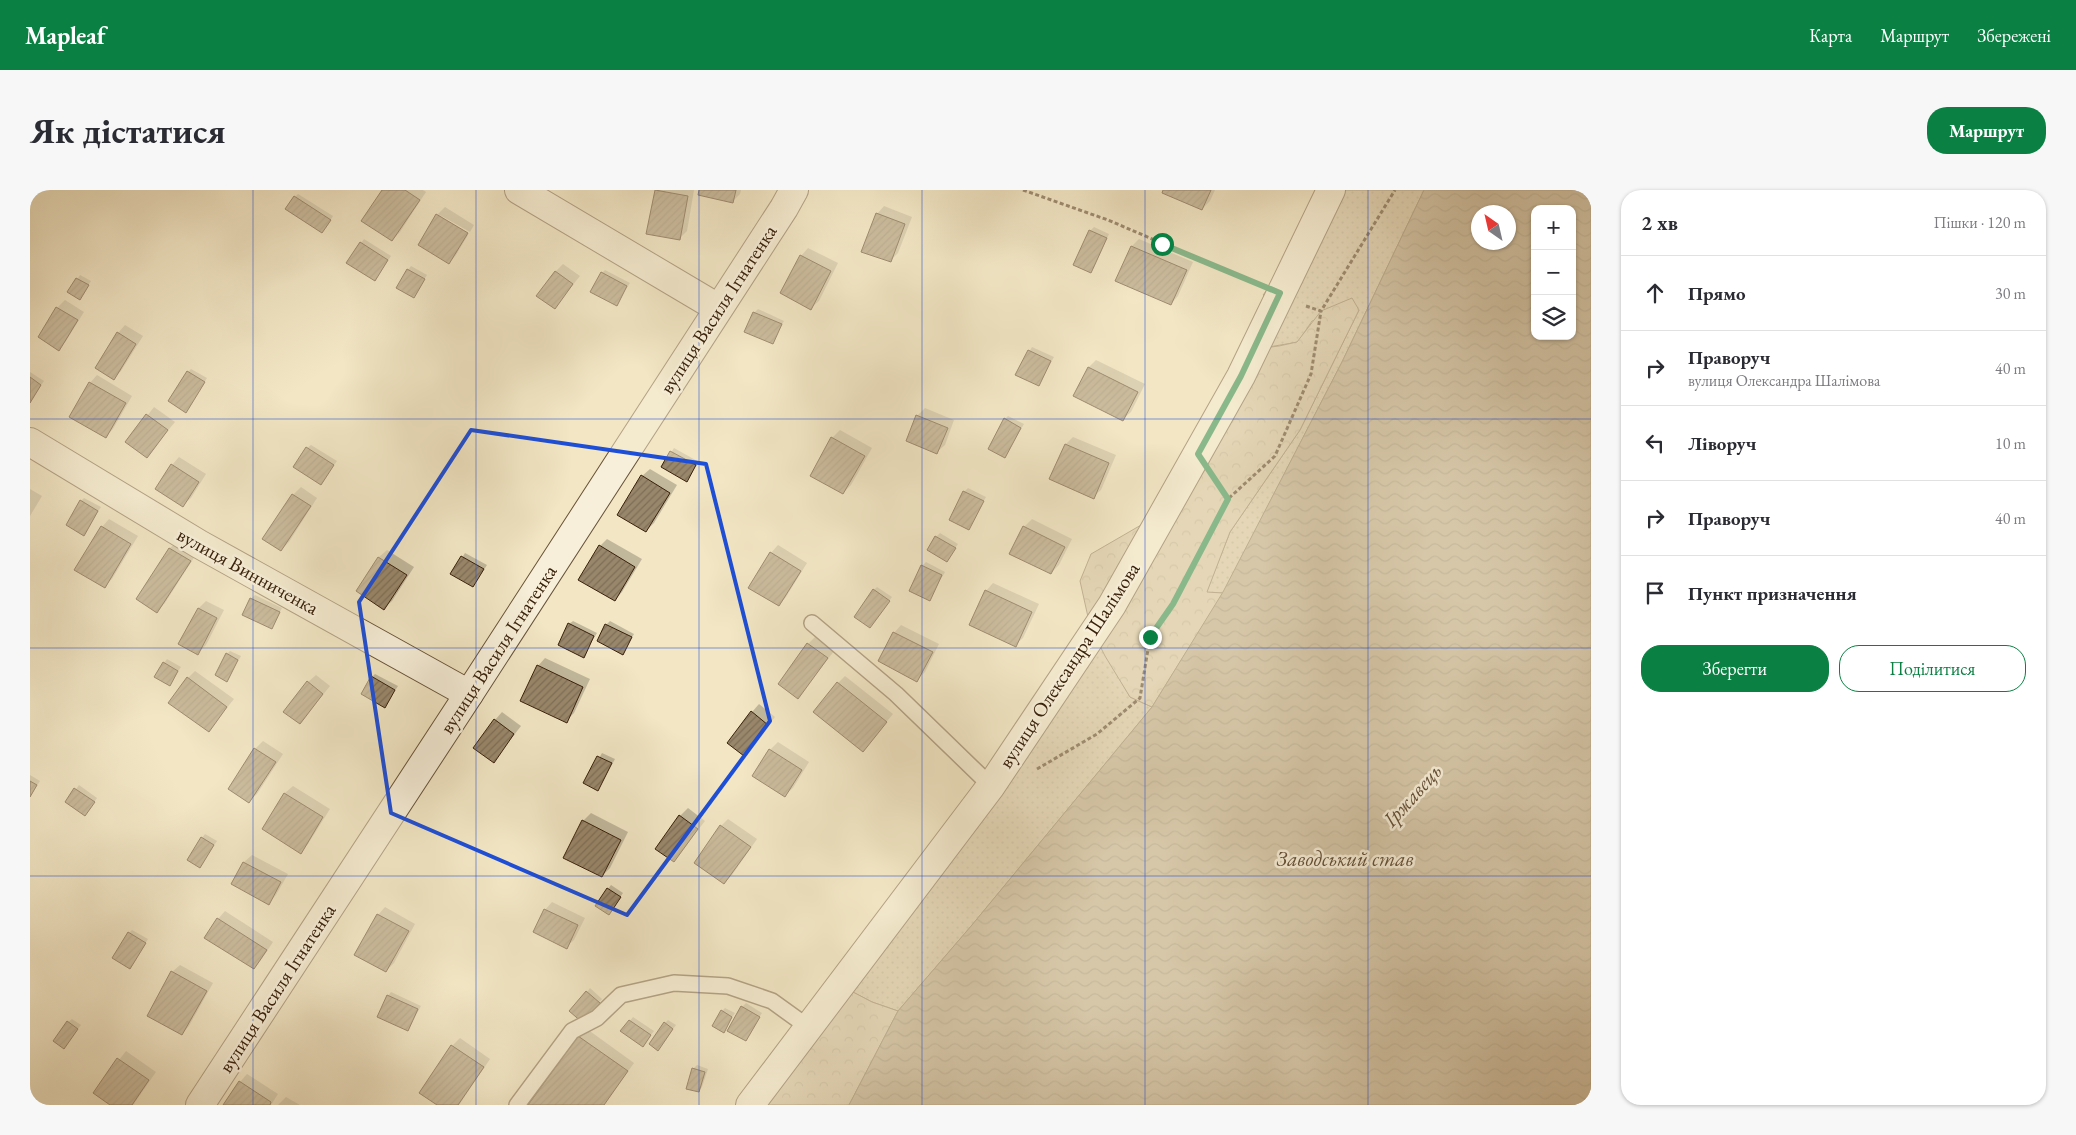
<!DOCTYPE html>
<html lang="uk">
<meta charset="utf-8">
<style>
body{margin:0;font-family:"EB Garamond",serif;background:#f7f7f7;color:#2b2b33}
.controls{position:absolute;right:15px;top:15px;display:grid;overflow:hidden;border-radius:10px;box-shadow:0 1px 4px #0004}
.controls button{width:45px;height:45px;display:grid;place-items:center;padding:0;border:0;border-bottom:1px solid #e1e1e2;background:#fff;color:#2b2b33;font:25px sans-serif}
.compass{position:absolute;left:1441px;top:15px;width:45px;height:45px;border-radius:50%;background:#fff;box-shadow:0 1px 4px #0004;rotate:326deg}
.stop{position:absolute;width:15px;height:15px;margin:-11px;border:4px solid #0b8043;border-radius:50%;background:#fff}
.stop.end{background:#0b8043;border-color:#fff;box-shadow:0 1px 5px #0008}
.list{margin:0;padding:0;list-style:none}
h2{display:flex;justify-content:space-between;align-items:center;height:65px;margin:0;padding:0 20px;font-size:21px}
h2 small{font-size:16px;font-weight:400;color:#7c7c81}
.list li{display:grid;grid-template-columns:32px 1fr auto;gap:15px;align-items:center;box-sizing:border-box;height:75px;padding:0 20px;border-top:1px solid #e1e1e2}
.list b{display:block;font-size:19px;white-space:nowrap}
.list p{margin:0;font-size:16px;white-space:nowrap;color:#7c7c81}
.list em{font-size:16px;font-style:normal;color:#7c7c81}
.actions{display:flex;gap:10px;padding:15px 20px}
.actions a{flex:1;padding:11px 0;border:1px solid #0b8043;border-radius:20px;text-align:center;font-size:18px;color:#0b8043}
.actions .main{background:#0b8043;color:#fff}
.icon{flex:none;width:28px;height:28px;fill:none;stroke:currentColor;stroke-width:2;stroke-linecap:round;stroke-linejoin:round}
.map{position:relative;flex:none;width:1561px;height:915px;overflow:hidden;border-radius:20px}
header{display:flex;align-items:center;gap:30px;box-sizing:border-box;height:70px;padding:0 25px;background:#0b8043;color:#fff}
header strong{font-size:24px}
nav{display:flex;gap:28px;margin-inline-start:auto;font-size:18px}
.intro{display:flex;align-items:center;justify-content:space-between;box-sizing:border-box;height:120px;padding:0 30px}
h1{margin:0;font-size:35px}
.button{padding:12px 22px;border-radius:20px;background:#0b8043;color:#fff;font-size:18px;font-weight:700}
main{display:flex;gap:30px;padding:0 30px}
aside{flex:1;background:#fff;border-radius:20px;box-shadow:0 1px 4px #0004}
.map>svg:first-child{display:block}
</style>
<header>
<strong>Mapleaf</strong>
<nav><a>Карта</a><a>Маршрут</a><a>Збережені</a></nav>
</header>
<div class="intro"><h1>Як дістатися</h1><a class="button">Маршрут</a></div>
<main>
<div class="map">
<svg width="1561" height="915" viewBox="0 0 1561 915">
<defs>
<pattern id="grass-dots" width="8" height="8" patternUnits="userSpaceOnUse" patternTransform="scale(1.25)"><rect width="8" height="8" fill="#d3c4a4"/><path d="M2 2h.1M6 6h.1" fill="none" stroke="#b6a88c" stroke-width="1.8" stroke-linecap="round"/></pattern>
<pattern id="forest-crowns" width="20" height="18" patternUnits="userSpaceOnUse" patternTransform="scale(1.25)"><rect width="20" height="18" fill="#d3c4a4"/><path d="M2 6a3 3 0 1 1 6 0M12 15a3 3 0 1 1 6 0" fill="none" stroke="#b6a88c"/></pattern>
<pattern id="water-waves" width="16" height="10" patternUnits="userSpaceOnUse" patternTransform="scale(1.25)"><rect width="16" height="10" fill="#b3a385"/><path d="M0 5q4-4 8 0t8 0" fill="none" stroke="#93846b"/></pattern>
<pattern id="building-hatch" width="6" height="6" patternUnits="userSpaceOnUse" patternTransform="scale(1.25)"><rect width="6" height="6" fill="#99876b"/><path d="M-1 1l2-2M0 6l6-6M5 7l2-2" fill="none" stroke="#7e6e56"/></pattern>
</defs>
<rect width="100%" height="100%" fill="#f2e6c4"/>
<filter id="stains"><feTurbulence type="fractalNoise" baseFrequency=".004" numOctaves="4"/><feColorMatrix values="0 0 0 0 .2 0 0 0 0 .09 0 0 0 0 .02 0 0 0 .5 -.17"/></filter>
<radialGradient id="worn" r=".72"><stop offset=".6" stop-color="#630" stop-opacity="0"/><stop offset="1" stop-color="#630" stop-opacity=".3"/></radialGradient>
<g fill="url(#grass-dots)" stroke="#867257">
<path d="M1288,0H1394L1312,172L1193,403H1176L1200,342L1270,240L1329,120L1282,131L1268,152L1233,158L1251,120L1233,105L1249,85Z"/>
<path d="M1066,447L1100,507L1122,517L942,735L868,821L842,812L821,801Z"/>
</g>
<g fill="url(#forest-crowns)" stroke="#867257">
<path d="M1322,108L1329,120L1270,240L1200,342L1177,402L1193,403L1122,517L1100,507L1075,466L1060,436L1050,391L1061,364L1118,331L1209,161L1249,156L1267,152L1291,121Z"/>
<path d="M821,801L842,812L868,821L819,915H737Z"/>
</g>
<path fill="url(#water-waves)" stroke="#826f54" fill-rule="evenodd" d="M1394,0H1561V915H819L868,821L942,735L1122,517L1193,402L1312,172ZM1505,19H1542V146H1505ZM1448,22H1478V52H1448Z"/>
<g fill="#0003">
<path d="M353,0H393L396,2L370,42L362,50Z"/>
<path d="M626,0H664L657,41L649,49L618,43Z"/>
<path d="M671,0H711L710,4L702,12Z"/>
<path d="M1135,0H1185L1180,11L1172,19Z"/>
<path d="M268,4L303,26L296,38L265,7Z"/>
<path d="M854,16L882,27L868,63L860,71L847,24Z"/>
<path d="M415,17L444,35L440,42L408,24Z"/>
<path d="M408,24L438,45L426,65L419,73L389,55Z"/>
<path d="M1064,37L1079,44L1064,78L1061,81L1060,41Z"/>
<path d="M334,49L361,66L348,86L318,72Z"/>
<path d="M1109,49L1163,72L1148,106L1141,114L1102,56Z"/>
<path d="M778,58L808,73L789,111L781,118L771,66Z"/>
<path d="M533,74L550,86L525,117V82Z"/>
<path d="M381,76L397,85L384,106L378,80Z"/>
<path d="M575,80L600,93L586,114L572,83Z"/>
<path d="M50,85L61,91L50,108L39,102Z"/>
<path d="M35,110L54,122L36,151L29,159L27,118Z"/>
<path d="M728,119L754,131L742,153L724,123Z"/>
<path d="M95,135L113,146L91,181L83,189L88,143Z"/>
<path d="M1002,157L1024,167L1008,195L987,185Z"/>
<path d="M1066,170L1115,194L1101,222L1093,229L1059,177Z"/>
<path d="M161,179L177,188L159,218L158,182Z"/>
<path d="M0,182L14,191L0,211Z"/>
<path d="M67,185L102,206L83,239L76,246L60,193Z"/>
<path d="M124,217L145,232L117,266L97,252Z"/>
<path d="M895,218L924,230L915,255L907,262L887,226Z"/>
<path d="M978,226L994,234L975,266V229Z"/>
<path d="M810,240L842,258L821,295L813,303L802,248Z"/>
<path d="M1043,247L1086,265L1071,300L1063,307L1020,288L1036,254Z"/>
<path d="M281,255L307,271L291,293L277,258Z"/>
<path d="M644,258L669,272L656,290L632,277Z"/>
<path d="M149,267L176,284L161,308L153,315L142,275Z"/>
<path d="M620,279L647,295L624,333L616,341L612,286Z"/>
<path d="M271,297L287,308L259,352L251,360L263,305Z"/>
<path d="M938,298L956,307L938,339L934,302Z"/>
<path d="M0,299L12,306L0,326Z"/>
<path d="M54,308L71,317L54,344L51,311Z"/>
<path d="M79,329L108,346L82,389L74,396L72,337Z"/>
<path d="M1002,329L1042,349L1029,375L1021,383L994,337Z"/>
<path d="M910,343L928,354L917,370L906,347Z"/>
<path d="M577,349L612,369L592,402L585,410L570,356Z"/>
<path d="M148,351L167,363L135,413L127,421L108,408L140,358Z"/>
<path d="M748,355L777,373L756,407L749,415L741,363Z"/>
<path d="M357,360L384,377L362,411L354,418L328,401L349,367Z"/>
<path d="M435,363L457,375L443,396L422,384Z"/>
<path d="M896,372L915,382L899,409L892,376Z"/>
<path d="M963,393L1009,414L993,448L985,455L956,401Z"/>
<path d="M847,397L862,407L840,437L844,400Z"/>
<path d="M225,405L252,418L242,437L221,409Z"/>
<path d="M176,411L194,420L176,455L168,463L169,418Z"/>
<path d="M543,431L567,443L553,466L539,434Z"/>
<path d="M580,431L604,444L593,463L576,435Z"/>
<path d="M871,435L909,454L895,482L887,490L864,443Z"/>
<path d="M786,446L805,460L768,507L750,494L778,454Z"/>
<path d="M200,461L211,466L197,490V464Z"/>
<path d="M515,468L560,489L544,523L536,531L508,476Z"/>
<path d="M137,469L151,477L140,494L134,473Z"/>
<path d="M165,481L204,509L179,540L158,488Z"/>
<path d="M345,484L368,496L355,516L342,487Z"/>
<path d="M286,485L300,496L270,533L278,492Z"/>
<path d="M815,486L863,524L833,560L808,493Z"/>
<path d="M729,514L745,527L714,565L722,522Z"/>
<path d="M472,522L491,536L464,571L465,530Z"/>
<path d="M233,551L253,564L227,604L219,611L225,559Z"/>
<path d="M748,552L779,572L763,598L755,605L724,586L740,560Z"/>
<path d="M572,563L585,569L568,599L555,593Z"/>
<path d="M0,585L10,591L0,607Z"/>
<path d="M49,595L67,608L58,621L37,612Z"/>
<path d="M263,596L300,619L278,654L271,662L233,639L255,603Z"/>
<path d="M658,618L675,631L644,671L650,626Z"/>
<path d="M561,623L598,642L580,678L572,686L553,631Z"/>
<path d="M698,629L727,649L702,685L694,693L691,636Z"/>
<path d="M175,644L187,651L170,676L172,648Z"/>
<path d="M222,665L258,684L246,705L239,713L203,694L214,672Z"/>
<path d="M581,695L593,703L579,723L578,699Z"/>
<path d="M522,712L555,728L544,750L536,757L515,720Z"/>
<path d="M355,717L385,734L364,773L356,781L348,725Z"/>
<path d="M195,721L243,752L231,770L224,778L188,729Z"/>
<path d="M102,740L118,749L100,778L99,743Z"/>
<path d="M150,775L183,793L159,836L152,844L142,782Z"/>
<path d="M560,798L572,809L556,828L557,802Z"/>
<path d="M361,802L391,816L378,840L358,806Z"/>
<path d="M716,813L732,823L715,850L712,817Z"/>
<path d="M695,818L705,823L693,841L692,821Z"/>
<path d="M603,827L624,841L616,852L592,841Z"/>
<path d="M42,829L51,835L37,854L38,832Z"/>
<path d="M638,830L646,835L631,856L635,833Z"/>
<path d="M557,839L604,873L574,915H500L549,847Z"/>
<path d="M430,848L460,869L429,915H409L422,856Z"/>
<path d="M96,861L126,882L103,915H83L64,902Z"/>
<path d="M667,875L678,879L672,897L669,901L663,879Z"/>
<path d="M217,884L248,904L241,915H195L210,892Z"/>
<path d="M256,907L270,915H248Z"/>
</g>
<g fill="url(#building-hatch)" stroke="#39200a">
<path d="M352,0H375L390,10L362,51L331,31Z"/>
<path d="M625,0L658,6L650,50L616,44Z"/>
<path d="M669,0H706L703,13L668,5Z"/>
<path d="M1133,0H1181L1172,20L1132,3Z"/>
<path d="M264,6L301,30L292,43L255,19Z"/>
<path d="M846,23L875,34L861,72L831,62Z"/>
<path d="M406,24L438,43L419,74L388,55Z"/>
<path d="M1059,40L1077,48L1061,83L1043,75Z"/>
<path d="M330,52L358,70L345,91L316,73Z"/>
<path d="M1101,56L1157,80L1141,115L1085,91Z"/>
<path d="M770,65L801,81L781,120L750,103Z"/>
<path d="M377,79L395,89L384,108L366,98Z"/>
<path d="M525,81L543,94L525,119L506,106Z"/>
<path d="M571,82L597,96L587,116L560,102Z"/>
<path d="M46,88L59,95L50,110L37,102Z"/>
<path d="M26,117L48,130L29,161L8,147Z"/>
<path d="M723,122L752,134L743,154L714,142Z"/>
<path d="M87,142L106,154L84,190L65,178Z"/>
<path d="M998,160L1021,171L1009,196L985,185Z"/>
<path d="M1058,177L1108,202L1093,231L1043,206Z"/>
<path d="M157,181L175,192L156,223L138,211Z"/>
<path d="M0,187L11,195L0,213Z"/>
<path d="M59,192L96,213L76,248L39,227Z"/>
<path d="M116,224L138,240L117,268L95,252Z"/>
<path d="M886,225L918,238L907,264L876,251Z"/>
<path d="M974,228L991,238L975,268L958,259Z"/>
<path d="M801,247L835,266L813,304L780,286Z"/>
<path d="M1035,254L1079,273L1064,309L1019,289Z"/>
<path d="M276,257L304,275L291,295L263,277Z"/>
<path d="M640,261L666,275L657,292L631,277Z"/>
<path d="M141,274L169,292L153,317L125,299Z"/>
<path d="M611,285L640,303L616,342L587,325Z"/>
<path d="M933,301L954,311L939,340L919,330Z"/>
<path d="M262,304L281,316L251,361L232,349Z"/>
<path d="M50,310L68,321L54,346L36,335Z"/>
<path d="M71,336L101,354L75,398L44,380Z"/>
<path d="M993,336L1035,357L1021,384L979,364Z"/>
<path d="M905,346L926,358L917,372L897,360Z"/>
<path d="M569,355L605,377L585,411L548,390Z"/>
<path d="M139,358L161,371L127,423L106,409Z"/>
<path d="M740,362L771,381L749,416L718,398Z"/>
<path d="M431,366L454,379L443,397L420,384Z"/>
<path d="M348,367L377,385L354,420L326,401Z"/>
<path d="M891,375L912,385L900,411L879,401Z"/>
<path d="M843,399L860,411L840,438L824,427Z"/>
<path d="M955,400L1002,422L986,457L939,435Z"/>
<path d="M220,408L250,422L242,439L212,425Z"/>
<path d="M168,418L187,428L168,465L148,454Z"/>
<path d="M538,433L564,446L554,468L528,455Z"/>
<path d="M575,434L602,447L593,465L567,451Z"/>
<path d="M863,442L903,462L887,492L848,471Z"/>
<path d="M777,453L798,468L768,509L748,494Z"/>
<path d="M196,463L208,470L197,492L185,485Z"/>
<path d="M133,472L148,481L140,496L124,487Z"/>
<path d="M507,475L553,497L537,533L490,511Z"/>
<path d="M341,486L365,500L355,518L331,504Z"/>
<path d="M157,487L197,517L179,542L138,513Z"/>
<path d="M277,491L293,504L270,534L253,522Z"/>
<path d="M807,492L857,532L833,562L783,522Z"/>
<path d="M721,521L738,535L714,566L697,553Z"/>
<path d="M464,529L484,544L464,573L443,558Z"/>
<path d="M224,558L246,572L219,613L198,599Z"/>
<path d="M739,559L772,580L755,607L722,586Z"/>
<path d="M567,566L582,573L568,601L553,593Z"/>
<path d="M0,591L7,595L0,607Z"/>
<path d="M44,598L65,612L55,626L35,612Z"/>
<path d="M254,603L293,627L271,664L232,639Z"/>
<path d="M649,625L668,639L644,672L625,659Z"/>
<path d="M552,630L591,650L572,687L533,668Z"/>
<path d="M690,635L721,657L694,694L664,673Z"/>
<path d="M171,647L184,655L170,678L157,670Z"/>
<path d="M213,672L251,692L239,715L201,694Z"/>
<path d="M577,698L591,707L579,725L565,716Z"/>
<path d="M514,719L548,735L537,759L503,742Z"/>
<path d="M347,724L379,741L356,782L324,765Z"/>
<path d="M187,728L237,760L224,779L174,748Z"/>
<path d="M98,742L116,753L100,779L82,768Z"/>
<path d="M141,781L177,801L152,845L117,826Z"/>
<path d="M556,801L570,813L553,833L539,821Z"/>
<path d="M357,805L388,819L378,841L347,827Z"/>
<path d="M711,816L730,827L716,851L697,841Z"/>
<path d="M691,820L702,827L694,843L682,836Z"/>
<path d="M599,830L621,845L613,857L590,841Z"/>
<path d="M37,831L48,839L34,859L23,851Z"/>
<path d="M634,832L643,839L628,861L619,854Z"/>
<path d="M548,846L598,881L574,915H498Z"/>
<path d="M421,855L454,877L428,915H407L389,903Z"/>
<path d="M87,868L119,890L102,915H80L63,903Z"/>
<path d="M662,878L675,882L669,902L656,899Z"/>
<path d="M209,891L241,912L240,915H193Z"/>
</g>
<g fill="none" stroke-linecap="round" stroke-linejoin="round">
<defs>
<g id="service">
<path d="M782,433L866,504L961,596"/>
<path d="M487,915L542,841L567,828L591,805L644,793L698,796L742,811L778,837"/>
</g>
<g id="minor">
<path d="M489,0L688,118"/>
<path d="M0,252L169,354L439,504"/>
<path d="M170,915L439,504L754,18L764,0"/>
<path d="M720,915L961,596L1082,415L1211,186L1301,0"/>
</g>
</defs>
<use href="#service" stroke="#675238" stroke-width="18"/>
<use href="#minor" stroke="#675238" stroke-width="30"/>
<g stroke="#39200a" stroke-width="3" stroke-dasharray="4 2.5" stroke-linecap="butt">
<path d="M993,0L1078,30L1227,94"/>
<path d="M1276,116L1291,121L1365,0"/>
<path d="M1185,288L1198,309L1245,266L1281,184L1291,121"/>
<path d="M1007,579L1067,544L1110,508L1120,447L1143,414L1198,309"/>
</g>
<use href="#service" stroke="#f7efd9" stroke-width="15"/>
<use href="#minor" stroke="#f7efd9" stroke-width="28"/>
</g>
<g fill="none" stroke-linecap="round" stroke-linejoin="round">
<path stroke="#0b8043" stroke-width="6" d="M1120,447L1143,414L1198,309L1168,264L1211,186L1250,103L1132,54"/>
</g>
<path d="M0 0H1561V915H0ZM441,240L676,274L740,531L597,725L361,623L329,412Z" fill="#f2e6c4" fill-opacity=".55" fill-rule="evenodd"/>
<path fill="none" stroke="#1d4ed8" stroke-width="4" stroke-linejoin="round" d="M441,240L676,274L740,531L597,725L361,623L329,412Z"/>
<path fill="none" stroke="#1d4ed8" stroke-width="1" stroke-opacity="0.55" d="M223,0V915M446,0V915M669,0V915M892,0V915M1115,0V915M1338,0V915M0,229H1561M0,458H1561M0,686H1561"/>
<g text-anchor="middle" dominant-baseline="central" stroke-width="5" stroke-linejoin="round" paint-order="stroke">
<g font-size="20" fill="#39200a" stroke="#f7efd9">
<text transform="translate(688 119) rotate(-57)">вулиця Василя Ігнатенка</text>
<text transform="translate(218 381) rotate(29)">вулиця Винниченка</text>
<text transform="translate(468 459) rotate(-57)">вулиця Василя Ігнатенка</text>
<text transform="translate(1039 475) rotate(-57)">вулиця Олександра Шалімова</text>
<text transform="translate(247 798) rotate(-57)">вулиця Василя Ігнатенка</text>
</g>
<g font-size="21" font-style="italic" fill="#644e35" stroke="#f7efd9">
<text transform="translate(1382 605) rotate(-48)">Іржавець</text>
<text x="1315" y="668">Заводський став</text>
</g>
</g>
<rect width="100%" height="100%" filter="url(#stains)"/>
<rect width="100%" height="100%" fill="url(#worn)"/>
</svg>
<div class="controls">
<button>+</button>
<button>−</button>
<button><svg class="icon" aria-label="layers" viewBox="0 0 24 24"><path d="M12 4l9 5-9 5-9-5zM3 14l9 5 9-5"/></svg></button>
</div>
<svg class="compass" viewBox="-18 -18 36 36"><path d="M0-13l5 13h-10z" fill="#e53935"/><path d="M0 13l5-13h-10z" fill="#7c7c81"/></svg>
<div class="stop" style="left:1132px;top:54px"></div>
<div class="stop end" style="left:1120px;top:447px"></div>
</div>
<aside>
<h2>2 хв<small>Пішки · 120 m</small></h2>
<ul class="list">
<li><svg class="icon" aria-label="ahead" viewBox="0 0 24 24"><path d="M12 20V5M6 11l6-6 6 6"/></svg><div><b>Прямо</b></div><em>30 m</em></li>
<li><svg class="icon" aria-label="right" viewBox="0 0 24 24"><path d="M7 20v-9h11M14 6l5 5-5 5"/></svg><div><b>Праворуч</b><p>вулиця Олександра Шалімова</p></div><em>40 m</em></li>
<li><svg class="icon" aria-label="left" viewBox="0 0 24 24"><path d="M17 20v-9H6M10 6l-5 5 5 5"/></svg><div><b>Ліворуч</b></div><em>10 m</em></li>
<li><svg class="icon" aria-label="right" viewBox="0 0 24 24"><path d="M7 20v-9h11M14 6l5 5-5 5"/></svg><div><b>Праворуч</b></div><em>40 m</em></li>
<li><svg class="icon" aria-label="arrive" viewBox="0 0 24 24"><path d="M6 21V4h12l-3 4 3 4H6"/></svg><div><b>Пункт призначення</b></div></li>
</ul>
<div class="actions"><a class="main">Зберегти</a><a>Поділитися</a></div>
</aside>
</main>
